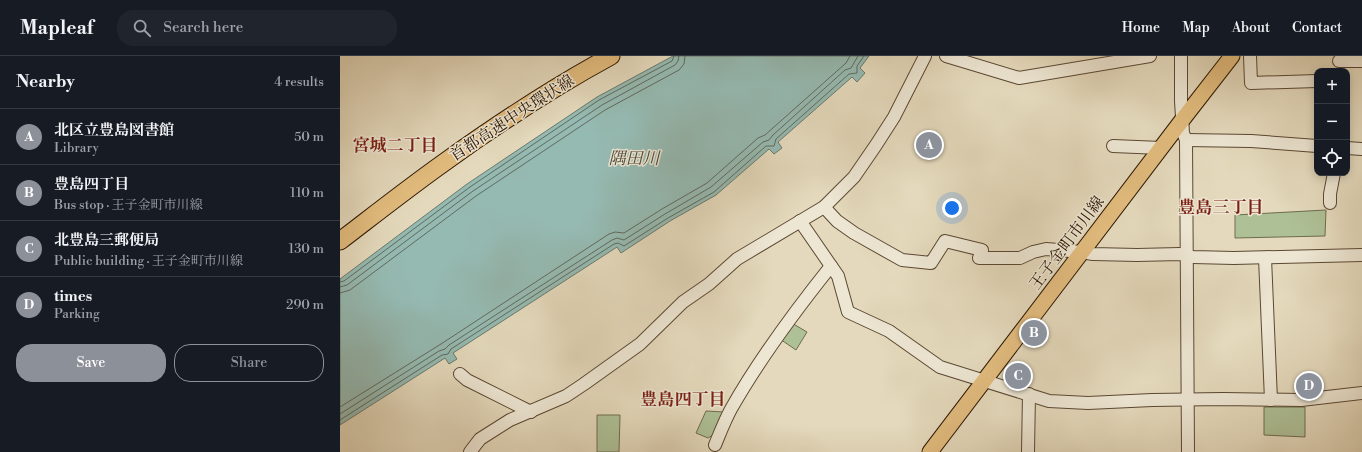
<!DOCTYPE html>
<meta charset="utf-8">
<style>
body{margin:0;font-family:"Libre Bodoni","Noto Serif JP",serif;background:#20242c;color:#f1f3f6}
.controls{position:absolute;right:12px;top:12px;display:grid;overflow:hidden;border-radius:8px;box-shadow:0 2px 10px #0003}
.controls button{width:36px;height:36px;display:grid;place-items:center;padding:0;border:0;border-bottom:1px solid #363941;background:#171b24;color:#f1f3f6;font:20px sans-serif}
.you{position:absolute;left:612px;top:152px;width:14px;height:14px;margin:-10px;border:3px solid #fff;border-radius:50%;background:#1a73e8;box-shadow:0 0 0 6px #1a73e833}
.badge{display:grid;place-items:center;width:26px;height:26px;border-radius:50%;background:#8c9099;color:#fff;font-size:13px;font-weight:700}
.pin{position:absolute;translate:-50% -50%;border:2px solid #fff;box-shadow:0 1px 4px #0006}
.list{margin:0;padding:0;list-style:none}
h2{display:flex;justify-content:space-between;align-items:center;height:52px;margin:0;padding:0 16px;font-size:17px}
h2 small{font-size:13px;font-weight:400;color:#9ea1a6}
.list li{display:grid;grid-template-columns:26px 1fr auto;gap:12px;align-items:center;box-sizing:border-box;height:56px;padding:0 16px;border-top:1px solid #363941}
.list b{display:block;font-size:15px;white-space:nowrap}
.list p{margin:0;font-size:13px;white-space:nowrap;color:#9ea1a6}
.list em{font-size:13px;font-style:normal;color:#9ea1a6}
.actions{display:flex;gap:8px;padding:12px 16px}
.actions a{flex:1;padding:9px 0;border:1px solid #8c9099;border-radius:16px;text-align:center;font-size:14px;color:#8c9099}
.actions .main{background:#8c9099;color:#fff}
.icon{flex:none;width:22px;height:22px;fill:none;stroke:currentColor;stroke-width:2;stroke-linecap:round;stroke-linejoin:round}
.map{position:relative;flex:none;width:1022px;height:396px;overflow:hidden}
header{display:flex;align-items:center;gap:24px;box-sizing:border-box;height:56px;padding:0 20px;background:#171b24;border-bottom:1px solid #363941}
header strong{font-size:19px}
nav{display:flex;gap:22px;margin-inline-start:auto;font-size:14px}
.search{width:280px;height:36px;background:#20242c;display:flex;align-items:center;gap:10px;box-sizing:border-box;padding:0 14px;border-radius:16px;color:#9ea1a6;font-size:15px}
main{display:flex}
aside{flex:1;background:#171b24}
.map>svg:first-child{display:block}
</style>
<header>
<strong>Mapleaf</strong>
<div class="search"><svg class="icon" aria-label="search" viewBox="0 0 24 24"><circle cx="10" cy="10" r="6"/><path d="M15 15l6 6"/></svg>Search here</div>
<nav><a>Home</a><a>Map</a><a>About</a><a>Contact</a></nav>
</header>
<main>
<aside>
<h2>Nearby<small>4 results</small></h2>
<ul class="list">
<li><span class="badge">A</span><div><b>北区立豊島図書館</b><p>Library</p></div><em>50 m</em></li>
<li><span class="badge">B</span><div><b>豊島四丁目</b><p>Bus stop · 王子金町市川線</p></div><em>110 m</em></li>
<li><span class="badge">C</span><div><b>北豊島三郵便局</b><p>Public building · 王子金町市川線</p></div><em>130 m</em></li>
<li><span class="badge">D</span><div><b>times</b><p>Parking</p></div><em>290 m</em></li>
</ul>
<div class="actions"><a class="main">Save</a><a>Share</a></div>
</aside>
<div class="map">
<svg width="1022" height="396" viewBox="0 0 1022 396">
<rect width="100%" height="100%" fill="#e4d9bc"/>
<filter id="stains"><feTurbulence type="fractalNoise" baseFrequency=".005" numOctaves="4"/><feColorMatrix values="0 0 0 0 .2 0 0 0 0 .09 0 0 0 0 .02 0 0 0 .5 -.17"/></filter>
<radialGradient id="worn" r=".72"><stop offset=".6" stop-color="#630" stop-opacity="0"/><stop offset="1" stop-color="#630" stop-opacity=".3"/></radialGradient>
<g fill="#aec096" stroke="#6e6c4e">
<path d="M986,154L985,180L895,182V159Z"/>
<path d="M450,266L467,276L456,294L440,283Z"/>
<path d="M924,351H965V381L924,379Z"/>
<path d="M366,355L384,356L373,379L368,382L356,377Z"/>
<path d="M257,359H280L279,396H257Z"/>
</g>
<path fill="#95bab2" stroke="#6b796d" d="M333,0H529L520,12L525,17L517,26L512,21L438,86L442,92L434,98L429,93L376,139L330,165L281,197L277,191L113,297L117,303L109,308L105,302L0,369V223L127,128L257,41Z"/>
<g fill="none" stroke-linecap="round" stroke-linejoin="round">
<g stroke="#61695c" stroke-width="1">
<path d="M0,226L4,225L130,131L259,44L332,5L334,0"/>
<path d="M0,231L7,229L133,135L262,49L335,9L338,5L339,0"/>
<path d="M0,237L10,234L136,140L265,54L339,14L344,8L345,0"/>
<path d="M0,351L101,288L269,178L275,176L284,177L322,153L367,127L418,82L425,79L506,7L510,0"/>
<path d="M0,358L99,295L105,293L109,289L272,184L277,182L284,184L325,158L371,131L423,86L429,84L433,79L505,14L511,12L518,0"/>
<path d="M0,364L102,299L108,298L111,293L274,188L278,187L284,190L328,162L374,136L426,90H434L436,83L509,18L517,17V10L524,0"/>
</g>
<defs>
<g id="minor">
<path d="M606,0L679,22L810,0"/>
<path d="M841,0V45L843,77L846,84L848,396"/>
<path d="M910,0L911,27L977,25"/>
<path d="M999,5H1022"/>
<path d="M846,84L911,85L977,90"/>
<path d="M773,90L821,92"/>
<path d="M1007,92L1022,93"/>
<path d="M990,147V138L994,117"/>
<path d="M484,151L497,165L514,177L562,204L591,207L605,185L642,194L639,202H680L693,196L706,193L742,196L753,198L797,199L840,198L853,201L894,202L1022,199"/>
<path d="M460,165L498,220L508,256L549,275L600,311L709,345L748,347L812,344L883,343L961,344L1022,337"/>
<path d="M925,202L931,344"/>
<path d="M120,318L127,324L191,356"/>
<path d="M375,389C380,377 385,364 391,353C420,302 455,255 491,210"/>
<path d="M130,396L140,383L170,364L226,340L244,328L300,288L343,246L369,228L397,203L484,151L514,121L536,89L554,61L585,0"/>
<path d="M688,396L689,338"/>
</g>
<path id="major" d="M590,396L843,63L892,0"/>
<path id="highway" d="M0,185C34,159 67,133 102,108C156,69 212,32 271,0"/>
</defs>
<use href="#minor" stroke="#5b4833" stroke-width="14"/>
<use href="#major" stroke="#2d1805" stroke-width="17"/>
<use href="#highway" stroke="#2d1805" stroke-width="19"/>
<use href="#minor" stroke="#ede6d3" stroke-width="12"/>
<use href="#major" stroke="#e2bc7e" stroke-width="15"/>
<use href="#highway" stroke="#e2bc7e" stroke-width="17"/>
</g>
<g text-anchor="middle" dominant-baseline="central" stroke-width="3" stroke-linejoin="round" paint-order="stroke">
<g font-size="16" fill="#2d1805" stroke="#ede6d3">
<text transform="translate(172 62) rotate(-33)">首都高速中央環状線</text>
<text transform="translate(727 187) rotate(-53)">王子金町市川線</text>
</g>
<g font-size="17" font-weight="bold" fill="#7a1f14" stroke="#ede6d3">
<text x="55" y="90">宮城二丁目</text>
<text x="881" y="152">豊島三丁目</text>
<text x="343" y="344">豊島四丁目</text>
</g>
<g font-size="17" font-style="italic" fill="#4c4939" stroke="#ede6d3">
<text x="294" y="103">隅田川</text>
</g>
</g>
<rect width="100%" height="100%" filter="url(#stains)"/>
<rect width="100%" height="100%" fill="url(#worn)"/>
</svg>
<div class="controls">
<button>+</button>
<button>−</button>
<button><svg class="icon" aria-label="locate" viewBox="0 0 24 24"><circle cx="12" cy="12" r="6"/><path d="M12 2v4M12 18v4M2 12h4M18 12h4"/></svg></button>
</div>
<div class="you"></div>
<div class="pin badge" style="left:589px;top:89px">A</div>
<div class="pin badge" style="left:694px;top:277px">B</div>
<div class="pin badge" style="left:678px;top:320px">C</div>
<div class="pin badge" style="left:969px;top:330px">D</div>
</div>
</main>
